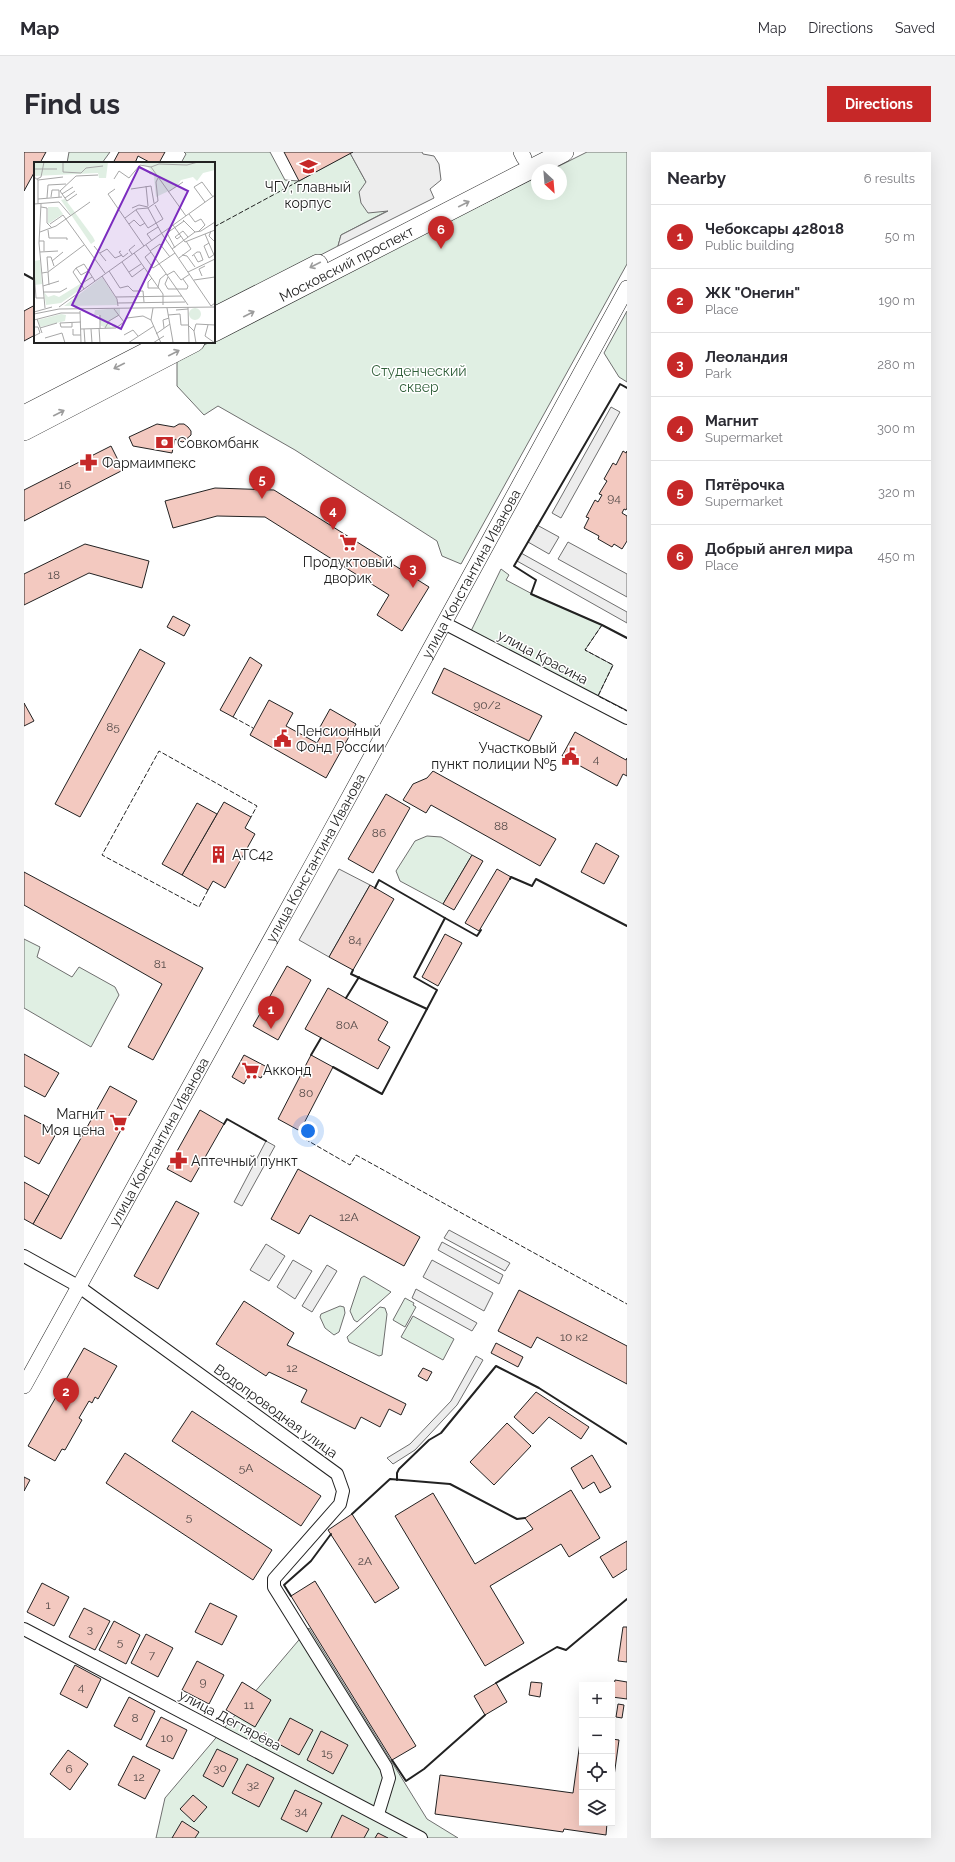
<!DOCTYPE html>
<meta charset="utf-8">
<style>
body{margin:0;font-family:Raleway,sans-serif;background:#f2f2f3;color:#2b2b33}
.controls{position:absolute;right:12px;bottom:12px;display:grid;overflow:hidden;border-radius:0px;box-shadow:0 4px 16px #0002}
.controls button{width:36px;height:36px;display:grid;place-items:center;padding:0;border:0;border-bottom:1px solid #e1e1e2;background:#fff;color:#2b2b33;font:20px sans-serif}
.compass{position:absolute;left:507px;top:12px;width:36px;height:36px;border-radius:50%;background:#fff;box-shadow:0 4px 16px #0002;rotate:154deg}
.you{position:absolute;left:284px;top:979px;width:14px;height:14px;margin:-10px;border:3px solid #fff;border-radius:50%;background:#1a73e8;box-shadow:0 0 0 6px #1a73e833}
.badge{display:grid;place-items:center;width:26px;height:26px;border-radius:50%;background:#c62828;color:#fff;font-size:13px;font-weight:700}
.pin{position:absolute;translate:-50% -33px;filter:drop-shadow(0 1px 2px #0008)}
.pin::after{content:'';position:absolute;top:21px;width:14px;height:12px;background:inherit;clip-path:polygon(0 0,100% 0,50% 100%)}
.list{margin:0;padding:0;list-style:none}
h2{display:flex;justify-content:space-between;align-items:center;height:52px;margin:0;padding:0 16px;font-size:17px}
h2 small{font-size:13px;font-weight:400;color:#7c7c81}
.list li{display:grid;grid-template-columns:26px 1fr auto;gap:12px;align-items:center;box-sizing:border-box;height:64px;padding:0 16px;border-top:1px solid #e1e1e2}
.list b{display:block;font-size:15px;white-space:nowrap}
.list p{margin:0;font-size:13px;white-space:nowrap;color:#7c7c81}
.list em{font-size:13px;font-style:normal;color:#7c7c81}
.icon{flex:none;width:22px;height:22px;fill:none;stroke:currentColor;stroke-width:2;stroke-linecap:round;stroke-linejoin:round}
.map{position:relative;flex:none;width:603px;height:1686px;overflow:hidden;border-radius:0px}
header{display:flex;align-items:center;gap:24px;box-sizing:border-box;height:56px;padding:0 20px;background:#fff;border-bottom:1px solid #e1e1e2}
header strong{font-size:19px}
nav{display:flex;gap:22px;margin-inline-start:auto;font-size:14px}
.intro{display:flex;align-items:center;justify-content:space-between;box-sizing:border-box;height:96px;padding:0 24px}
h1{margin:0;font-size:28px}
.button{padding:10px 18px;border-radius:0px;background:#c62828;color:#fff;font-size:14px;font-weight:700}
main{display:flex;gap:24px;padding:0 24px}
aside{flex:1;background:#fff;border-radius:0px;box-shadow:0 4px 16px #0002}
.map>svg:first-child{display:block}
</style>
<header>
<strong>Map</strong>
<nav><a>Map</a><a>Directions</a><a>Saved</a></nav>
</header>
<div class="intro"><h1>Find us</h1><a class="button">Directions</a></div>
<main>
<div class="map">
<svg width="603" height="1686" viewBox="0 0 603 1686">
<rect width="100%" height="100%" fill="#fff"/>
<g fill="#e0efe3" stroke="#6f6f6f">
<path d="M45,0H86L78,11H43Z"/>
<path d="M160,0H246L261,28L275,29L326,1L342,30L365,58L317,83L314,94L190,158V11H157L162,2Z"/>
<path d="M563,0H603V112L437,412L418,404L413,389L271,298L194,254L180,263L153,234V209L158,204L186,190H190V188L513,25V42H537V18H527Z"/>
<path d="M603,159V230L595,225L580,201Z"/>
<path d="M477,417L485,423L482,428L512,444L578,473L561,498L589,513L574,544L447,479Z"/>
<path d="M403,684L417,685L448,703L419,752L376,729L372,719L391,689Z"/>
<path d="M0,787L16,795L13,805L48,825L55,815L91,835L95,843L67,895L0,856Z"/>
<path d="M340,1124L367,1140L333,1170L330,1168L326,1159L337,1126Z"/>
<path d="M381,1146L390,1151L389,1153L392,1155L381,1175L369,1168Z"/>
<path d="M316,1154L320,1155L321,1161L315,1180L310,1183L301,1176L296,1165L297,1162Z"/>
<path d="M356,1155L361,1156L363,1162L358,1203L355,1204L325,1190L323,1185Z"/>
<path d="M389,1164L430,1187L419,1208L377,1185Z"/>
<path d="M285,1476L403,1667L434,1686H132L141,1646Z"/>
</g>
<g fill="#ededed" stroke="#6f6f6f">
<path d="M329,0H398L399,2L410,4L415,12L417,28L406,37L410,46L314,94L317,83L364,59L344,61L337,51L335,40L342,30L326,1Z"/>
<path d="M587,255L596,260L537,366L528,361Z"/>
<path d="M513,373L535,385L525,402L504,390Z"/>
<path d="M544,390L603,422V445L534,407Z"/>
<path d="M497,401L603,460V471L493,409Z"/>
<path d="M315,717L346,733L305,805L275,788Z"/>
<path d="M242,989L251,994L218,1054L210,1050Z"/>
<path d="M425,1078L486,1111L481,1119L420,1086Z"/>
<path d="M418,1090L479,1123L475,1132L414,1098Z"/>
<path d="M242,1092L261,1104L245,1129L226,1118Z"/>
<path d="M269,1108L288,1119L271,1147L253,1135Z"/>
<path d="M408,1108L469,1141L460,1159L399,1125Z"/>
<path d="M303,1113L313,1119L288,1160L278,1154Z"/>
<path d="M392,1137L453,1171L448,1179L388,1146Z"/>
<path d="M452,1204L459,1208L433,1253L391,1298L369,1312L363,1306L386,1292L427,1249Z"/>
</g>
<g fill="#f3c9c0" stroke="#222">
<path d="M0,0H22L16,11H11V19L0,39Z"/>
<path d="M95,0H141L135,11H127L114,4L111,11H89Z"/>
<path d="M260,0H329L275,29Z"/>
<path d="M11,153V183L0,189V159Z"/>
<path d="M133,272L150,275L155,272H160L164,275L167,279V283L159,290L154,289L151,287L148,301L109,294L105,285Z"/>
<path d="M87,294L99,318L0,369V338Z"/>
<path d="M599,299L602,301L603,299V356L602,358L600,357L598,361L603,364V389L598,397L590,392L588,395L574,387L575,384L560,376L565,366L562,365L571,348L574,350L578,343L575,342L583,329L580,327L589,311L592,313Z"/>
<path d="M191,336L250,338L405,435L378,479L353,463L365,443L241,365L193,364L149,376L141,349Z"/>
<path d="M61,392L125,409L118,436L65,421L0,453V422Z"/>
<path d="M149,464L166,473L160,484L143,475Z"/>
<path d="M116,497L141,511L56,665L31,652Z"/>
<path d="M226,505L238,513L209,565L196,558Z"/>
<path d="M420,516L518,564L505,589L408,541Z"/>
<path d="M245,548L269,561L262,574L293,591L301,577L296,575L306,557L332,572L302,626L226,583Z"/>
<path d="M0,551L10,569L0,574Z"/>
<path d="M551,580L602,608L603,606V624L599,622L593,634L538,604Z"/>
<path d="M409,619L532,687L516,714L407,653L402,661L379,648L389,632L403,626Z"/>
<path d="M362,642L386,656L349,721L324,707Z"/>
<path d="M200,650L227,665L221,676L231,682L201,736L189,729L184,738L158,723Z"/>
<path d="M173,651L193,662L158,723L138,712Z"/>
<path d="M572,691L595,704L580,732L557,720Z"/>
<path d="M448,703L459,709L430,758L419,752Z"/>
<path d="M473,717L487,725L455,779L441,771Z"/>
<path d="M0,720L179,816L129,908L104,895L138,832L0,753Z"/>
<path d="M346,733L370,747L329,818L305,805Z"/>
<path d="M421,782L438,791L414,834L398,825Z"/>
<path d="M263,814L287,828L254,888L229,874Z"/>
<path d="M304,836L364,870L354,888L366,895L354,917L281,877Z"/>
<path d="M0,902L35,921L21,945L0,934Z"/>
<path d="M220,903L243,915L237,926L226,921L220,932L208,925Z"/>
<path d="M287,903L309,915L276,979L254,967Z"/>
<path d="M86,934L113,949L37,1087L9,1072Z"/>
<path d="M176,958L200,972L167,1030L143,1017Z"/>
<path d="M0,963L33,980L15,1012L0,1004Z"/>
<path d="M274,1017L396,1085L380,1114L286,1063L275,1082L247,1067Z"/>
<path d="M0,1030L25,1044L9,1072L0,1067Z"/>
<path d="M152,1049L175,1061L134,1137L110,1124Z"/>
<path d="M495,1138L603,1194V1232L513,1185L507,1196L474,1179Z"/>
<path d="M220,1149L270,1181L263,1193L382,1252L377,1263L365,1257L356,1275L337,1265L331,1277L277,1250L283,1238L245,1220L242,1224L192,1192Z"/>
<path d="M472,1191L499,1205L494,1215L467,1201Z"/>
<path d="M60,1196L93,1214L74,1247L71,1245L68,1251L65,1249L55,1266L58,1268L41,1298L38,1297L31,1309L4,1294Z"/>
<path d="M399,1216L408,1220L403,1229L394,1224Z"/>
<path d="M512,1240L565,1275L557,1287L525,1265L509,1282L490,1265Z"/>
<path d="M168,1259L297,1344L277,1374L148,1289Z"/>
<path d="M483,1271L507,1294L470,1333L446,1310Z"/>
<path d="M101,1301L248,1398L229,1428L82,1331Z"/>
<path d="M568,1303L587,1335L576,1341L570,1330L559,1337L547,1316Z"/>
<path d="M0,1325L6,1328L0,1339Z"/>
<path d="M547,1338L576,1386L545,1405L537,1392L466,1434L500,1491L461,1514L371,1364L409,1341L451,1412L509,1377L501,1366Z"/>
<path d="M328,1362L375,1436L351,1451L304,1378Z"/>
<path d="M603,1389V1417L589,1426L576,1405Z"/>
<path d="M291,1429L392,1594L368,1608L267,1444Z"/>
<path d="M18,1431L45,1445L30,1474L3,1460Z"/>
<path d="M186,1451L213,1464L198,1493L171,1480Z"/>
<path d="M60,1456L86,1469L71,1498L45,1485Z"/>
<path d="M90,1469L116,1483L102,1512L75,1498Z"/>
<path d="M599,1475H603V1510L594,1509Z"/>
<path d="M122,1482L149,1496L134,1525L107,1511Z"/>
<path d="M173,1509L200,1523L185,1552L158,1538Z"/>
<path d="M51,1513L77,1527L63,1556L36,1542Z"/>
<path d="M591,1528L603,1530V1547L588,1545Z"/>
<path d="M218,1530L247,1548L231,1575L202,1558Z"/>
<path d="M507,1530L518,1531L516,1545L505,1543Z"/>
<path d="M472,1531L483,1550L461,1563L450,1544Z"/>
<path d="M105,1545L131,1559L117,1588L90,1574Z"/>
<path d="M594,1552L600,1553L598,1566L592,1565Z"/>
<path d="M137,1565L163,1578L149,1607L122,1594Z"/>
<path d="M266,1566L289,1578L275,1603L253,1591Z"/>
<path d="M297,1579L324,1593L309,1622L283,1608Z"/>
<path d="M557,1583L558,1671H583L582,1683L540,1677L539,1680L411,1662L416,1623L549,1641Z"/>
<path d="M588,1587L595,1588L588,1639Z"/>
<path d="M193,1597L214,1607L199,1635L179,1624Z"/>
<path d="M44,1598L64,1612L46,1638L26,1622Z"/>
<path d="M109,1604L136,1618L121,1647L94,1633Z"/>
<path d="M223,1612L250,1626L235,1655L208,1641Z"/>
<path d="M271,1638L298,1651L283,1680L257,1667Z"/>
<path d="M169,1643L183,1655L170,1670L156,1657Z"/>
<path d="M318,1663L345,1677L340,1686H307Z"/>
<path d="M158,1669L175,1680L171,1686H148Z"/>
<path d="M354,1681L364,1686H351Z"/>
</g>
<g fill="none" stroke-linecap="round" stroke-linejoin="round">
<defs>
<g id="minor">
<path d="M420,471L603,566"/>
<path d="M0,1104L54,1134L313,1322L319,1339L316,1352L250,1427V1435L362,1615L365,1626L354,1662"/>
<path d="M0,1477L397,1686"/>
</g>
<g id="tertiary">
<path d="M497,0L500,6"/>
<path id="s1" d="M0,1234L295,700L603,136"/>
</g>
<g id="primary">
<path d="M190,165L294,112"/>
<path id="s2" d="M190,180L540,0"/>
<path d="M0,263L142,190"/>
<path d="M0,279L171,190"/>
</g>
</defs>
<use href="#minor" stroke="#222" stroke-width="14"/>
<use href="#tertiary" stroke="#222" stroke-width="16"/>
<use href="#primary" stroke="#222" stroke-width="20"/>
<use href="#minor" stroke="#fff" stroke-width="12"/>
<use href="#tertiary" stroke="#fff" stroke-width="15"/>
<use href="#primary" stroke="#fff" stroke-width="19"/>
<g stroke="#222" stroke-width="1" stroke-dasharray="5 2" stroke-linecap="butt">
<path d="M190,75L275,29"/>
<path d="M603,486L578,473L561,498L589,513L574,544L603,559"/>
<path d="M209,565L229,576"/>
<path d="M184,738L175,755L78,703L135,599L233,654L227,665"/>
<path d="M281,987L326,1013L332,1003L603,1152"/>
</g>
<g stroke="#222" stroke-width="2">
<path d="M0,122L11,128"/>
<path d="M603,236L596,232L490,414L512,428L507,442L578,473L603,486"/>
<path d="M486,727L487,725L508,734L512,727L603,774"/>
<path d="M351,736L355,728L421,766"/>
<path d="M329,818L327,822L403,857"/>
<path d="M322,846L335,825"/>
<path d="M287,903L297,886"/>
<path d="M309,915L358,942L413,838L390,825L421,766L453,784L457,778"/>
<path d="M200,972L203,967L242,989"/>
<path d="M373,1328V1321L375,1317L405,1288L417,1281L472,1214L515,1236L603,1292"/>
<path d="M328,1362L366,1327L426,1332L493,1367L501,1366"/>
<path d="M267,1444L260,1433L287,1409L307,1382"/>
<path d="M472,1531L533,1495L542,1498L603,1447"/>
<path d="M368,1608L382,1629L400,1617L461,1563"/>
</g>
</g>
<defs><path id="oneway-shaft" d="M-6 0H5M1.5-3L5.5 0L1.5 3" fill="none" stroke-width="1.6" stroke-linecap="round" stroke-linejoin="round"/></defs>
<g stroke="#9c9c9c">
<use href="#oneway-shaft" transform="translate(440 52) rotate(-27)"/>
<use href="#oneway-shaft" transform="translate(291 113) rotate(153)"/>
<use href="#oneway-shaft" transform="translate(225 162) rotate(-27)"/>
<use href="#oneway-shaft" transform="translate(150 201) rotate(-27)"/>
<use href="#oneway-shaft" transform="translate(95 214) rotate(153)"/>
<use href="#oneway-shaft" transform="translate(35 261) rotate(-27)"/>
</g>
<defs>
<symbol id="university-bare" viewBox="-9 -9 18 18"><path d="M0-5L7-2L0 1L-7-2ZM-4 1L0 2.5L4 1V4Q0 6-4 4Z" fill="#c62828" stroke="#fff" stroke-width="2.5" paint-order="stroke"/></symbol>
<symbol id="bank-bare" viewBox="-9 -9 18 18"><path d="M-6-4H6V4H-6ZM0-2.3a2.3 2.3 0 1 0 0 4.6a2.3 2.3 0 1 0 0-4.6Z" fill="#c62828" stroke="#fff" stroke-width="2.5" paint-order="stroke"/></symbol>
<symbol id="pharmacy-bare" viewBox="-9 -9 18 18"><path d="M-2-6h4v4h4v4h-4v4h-4v-4h-4v-4h4Z" fill="#c62828" stroke="#fff" stroke-width="2.5" paint-order="stroke"/></symbol>
<symbol id="supermarket-bare" viewBox="-9 -9 18 18"><path d="M-6-5.5h2.5l.6 2H6L4.5 2H-2.5L-4.4-4H-6ZM-1.5 3.2a1.3 1.3 0 1 0 .1 0ZM3 3.2a1.3 1.3 0 1 0 .1 0Z" fill="#c62828" stroke="#fff" stroke-width="2.5" paint-order="stroke"/></symbol>
<symbol id="civic-bare" viewBox="-9 -9 18 18"><path d="M-.6-6.5H3V-4.5H.6V-3L4-1V1h2V6H-6V1h2V-1L-.6-3ZM-1.2 2.5V6h2.4V2.5Z" fill="#c62828" stroke="#fff" stroke-width="2.5" paint-order="stroke"/></symbol>
<symbol id="building-bare" viewBox="-9 -9 18 18"><path d="M-4-6H4V6H1V3H-1V6H-4ZM-2.5-4.3h1.7v1.8h-1.7ZM.8-4.3h1.7v1.8H.8ZM-2.5-1h1.7V.8h-1.7ZM.8-1h1.7V.8H.8Z" fill="#c62828" stroke="#fff" stroke-width="2.5" paint-order="stroke"/></symbol>
</defs>
<g fill-rule="evenodd">
<use href="#university-bare" x="272" y="2" width="25" height="25"/>
<use href="#bank-bare" x="128" y="278" width="25" height="25"/>
<use href="#pharmacy-bare" x="52" y="298" width="25" height="25"/>
<use href="#supermarket-bare" x="312" y="378" width="25" height="25"/>
<use href="#civic-bare" x="246" y="574" width="25" height="25"/>
<use href="#civic-bare" x="534" y="592" width="25" height="25"/>
<use href="#building-bare" x="182" y="690" width="25" height="25"/>
<use href="#supermarket-bare" x="214" y="906" width="25" height="25"/>
<use href="#supermarket-bare" x="82" y="958" width="25" height="25"/>
<use href="#pharmacy-bare" x="142" y="996" width="25" height="25"/>
</g>
<g text-anchor="middle" dominant-baseline="central" stroke-width="3" stroke-linejoin="round" paint-order="stroke">
<g font-size="12" fill="#564c4a">
<text x="41" y="333">16</text>
<text x="590" y="346">94</text>
<text x="30" y="423">18</text>
<text x="463" y="553">90/2</text>
<text x="89" y="575">85</text>
<text x="572" y="607">4</text>
<text x="477" y="674">88</text>
<text x="355" y="681">86</text>
<text x="331" y="788">84</text>
<text x="136" y="812">81</text>
<text x="323" y="873">80А</text>
<text x="282" y="941">80</text>
<text x="325" y="1065">12А</text>
<text x="550" y="1185">10 к2</text>
<text x="268" y="1216">12</text>
<text x="222" y="1316">5А</text>
<text x="165" y="1365">5</text>
<text x="341" y="1409">2А</text>
<text x="24" y="1453">1</text>
<text x="66" y="1477">3</text>
<text x="96" y="1490">5</text>
<text x="128" y="1503">7</text>
<text x="179" y="1530">9</text>
<text x="57" y="1535">4</text>
<text x="225" y="1553">11</text>
<text x="111" y="1566">8</text>
<text x="143" y="1586">10</text>
<text x="303" y="1601">15</text>
<text x="196" y="1616">30</text>
<text x="45" y="1617">6</text>
<text x="115" y="1625">12</text>
<text x="229" y="1633">32</text>
<text x="277" y="1659">34</text>
</g>
<g font-size="14" fill="#222" stroke="#fff" text-anchor="start">
<text x="284" y="35" text-anchor="middle">ЧГУ, главный<tspan x="284" dy="16">корпус</tspan></text>
<text x="153" y="291">Совкомбанк</text>
<text x="78" y="311">Фармаимпекс</text>
<text x="324" y="410" text-anchor="middle">Продуктовый<tspan x="324" dy="16">дворик</tspan></text>
<text x="272" y="579">Пенсионный<tspan x="272" dy="16">Фонд России</tspan></text>
<text x="533" y="596" text-anchor="end">Участковый<tspan x="533" dy="16">пункт полиции №5</tspan></text>
<text x="208" y="703">АТС42</text>
<text x="239" y="918">Акконд</text>
<text x="81" y="962" text-anchor="end">Магнит<tspan x="81" dy="16">Моя цена</tspan></text>
<text x="167" y="1009">Аптечный пункт</text>
</g>
<g font-size="14" fill="#222" stroke="#fff">
<text stroke="none"><textPath href="#s2" startOffset="149">Московский проспект</textPath></text>
<text stroke="none"><textPath href="#s1" startOffset="927">улица Константина Иванова</textPath></text>
<text transform="translate(519 505) rotate(28)">улица Красина</text>
<text stroke="none"><textPath href="#s1" startOffset="603">улица Константина Иванова</textPath></text>
<text stroke="none"><textPath href="#s1" startOffset="279">улица Константина Иванова</textPath></text>
<text transform="translate(252 1259) rotate(36)">Водопроводная улица</text>
<text transform="translate(206 1568) rotate(28)">улица Дегтярёва</text>
</g>
<g font-size="14" fill="#2f5e38" stroke="#fff">
<text x="395" y="219">Студенческий<tspan x="395" dy="16">сквер</tspan></text>
</g>
</g>
<g transform="translate(10 10)">
<rect width="181" height="181" fill="#fff"/>
<path d="M0,0H74L72,16H65L64,11L0,14ZM104,0H181V8L169,11L163,19L159,15L147,18L141,26L122,35L120,14L115,6ZM31,37L59,75L61,79L57,82L27,38ZM14,45H24L29,52L14,62ZM6,98L8,122L1,123L0,99ZM68,115L83,138V143L30,144ZM46,122L47,127L27,141L12,143L10,130L14,135L20,133L25,135ZM86,146V153L74,160L77,165L81,162L83,165L73,166L67,164L65,153H60L61,148ZM155 152a6 6 0 1 1 12 0a6 6 0 1 1-12 0ZM27,152L32,153L31,159L6,165L4,158Z" fill="#e0efe3"/>
<path fill="none" stroke="#a7a7a7" stroke-width="1" d="M29,0V10L47,11L52,6L69,4M105,4L117,12M0,7H23M0,15L4,18V42M3,17L7,15L10,0M80,17L85,9L95,16L106,3L117,5M4,18L29,15M112,24L114,44M81,27L74,32L110,84M97,27L117,24L120,41M134,30L149,20M28,32L39,25M43,32L33,39L26,29L42,14L64,13M17,35L18,28H25V35M13,36L14,23L32,22M31,36L41,29M4,37L28,35M171,40L160,25L168,20L179,35M0,42L25,40L37,54M7,42L5,81L11,146M7,45L13,46V61L18,66M98,46L105,43L114,45M114,46L128,72L177,144L181,141M114,46L124,39L122,20L124,16M102,48L114,66L129,57L121,43M155,52L161,60L167,57L171,63L164,70M152,54L117,5L125,2L153,3L164,0M91,56L103,47L114,46M149,58L161,70M16,62L29,53L71,111M95,62L100,58L106,64L111,61M139,63L151,80L181,68M14,68L15,76H33V78M177,69L175,74L181,80M6,70L22,64L56,40M171,72L180,93M147,74L143,77L141,75L149,69L154,75M5,79H10V89M118,79L113,72L124,65M175,81L170,84L175,96L181,92M112,83L154,143M60,84L72,99M141,86L133,71L150,59M138,87L161,70L167,69L181,60M87,89L85,90L89,95L94,91M116,89L126,82L136,95M6,90L24,89M117,90L111,95L119,106L141,91M66,91L73,87L81,96L88,93M100,91L129,132V143M98,92L95,88L101,83M148,93L153,94L161,105M158,94L163,90H166L169,98L164,100L160,93M145,96L157,87L152,79M18,99L29,90M88,100L98,115L110,106M42,106L39,110L47,122M0,108L2,136H10M14,109L13,95H17L20,104M54,109L47,113L42,106L50,102L61,119M75,109L86,126L94,124L99,129H109L110,140M14,110L15,123M95,110L107,102M154,110L181,97M8,111L14,110L50,83M133,113L140,109L147,118L156,112M68,114L83,137L84,144M168,114L165,107L171,104M134,115L131,122L134,127H153L154,124L149,117M118,116L114,120V126H125M160,118L181,115M9,124L25,119M124,125L126,117L132,112M50,127L47,122L58,115M10,130H26L33,126M82,135L148,134M84,141L151,140M25,145L181,33M154,145L155,181M133,146L139,180L137,181M142,148L154,147M46,149L47,181M0,150L18,145M0,152L25,147L181,145M66,153V166M134,153L146,152L147,163H154L160,169L162,181M93,156L109,154L117,158L127,181M3,157L8,171M0,158L27,151H46M117,158L119,146M38,161V165H27L26,161L47,160M174,163L171,174L181,181M0,165H4L6,171L0,174M6,166L23,161M65,166L66,181M71,166L75,159L85,153M130,166L129,158L135,156M39,167V173H47M47,167L82,166L90,160L80,147M50,167L51,181M57,167L58,181M160,169L162,162L181,163M122,172L136,162M90,173L99,168L104,174M11,176L28,171L31,181M94,181L120,164M119,181L130,174"/>
<path fill="#7b2cbf" fill-opacity="0.15" stroke="#7b2cbf" stroke-width="2" d="M105,5L154,29L87,167L38,143Z"/>
<rect width="181" height="181" fill="none" stroke="#222" stroke-width="2"/>
</g>
</svg>
<div class="controls">
<button>+</button>
<button>−</button>
<button><svg class="icon" aria-label="locate" viewBox="0 0 24 24"><circle cx="12" cy="12" r="6"/><path d="M12 2v4M12 18v4M2 12h4M18 12h4"/></svg></button>
<button><svg class="icon" aria-label="layers" viewBox="0 0 24 24"><path d="M12 4l9 5-9 5-9-5zM3 14l9 5 9-5"/></svg></button>
</div>
<svg class="compass" viewBox="-18 -18 36 36"><path d="M0-13l5 13h-10z" fill="#e53935"/><path d="M0 13l5-13h-10z" fill="#7c7c81"/></svg>
<div class="you"></div>
<div class="pin badge" style="left:247px;top:877px">1</div>
<div class="pin badge" style="left:42px;top:1259px">2</div>
<div class="pin badge" style="left:389px;top:436px">3</div>
<div class="pin badge" style="left:309px;top:378px">4</div>
<div class="pin badge" style="left:238px;top:347px">5</div>
<div class="pin badge" style="left:417px;top:97px">6</div>
</div>
<aside>
<h2>Nearby<small>6 results</small></h2>
<ul class="list">
<li><span class="badge">1</span><div><b>Чебоксары 428018</b><p>Public building</p></div><em>50 m</em></li>
<li><span class="badge">2</span><div><b>ЖК &quot;Онегин&quot;</b><p>Place</p></div><em>190 m</em></li>
<li><span class="badge">3</span><div><b>Леоландия</b><p>Park</p></div><em>280 m</em></li>
<li><span class="badge">4</span><div><b>Магнит</b><p>Supermarket</p></div><em>300 m</em></li>
<li><span class="badge">5</span><div><b>Пятёрочка</b><p>Supermarket</p></div><em>320 m</em></li>
<li><span class="badge">6</span><div><b>Добрый ангел мира</b><p>Place</p></div><em>450 m</em></li>
</ul>
</aside>
</main>
